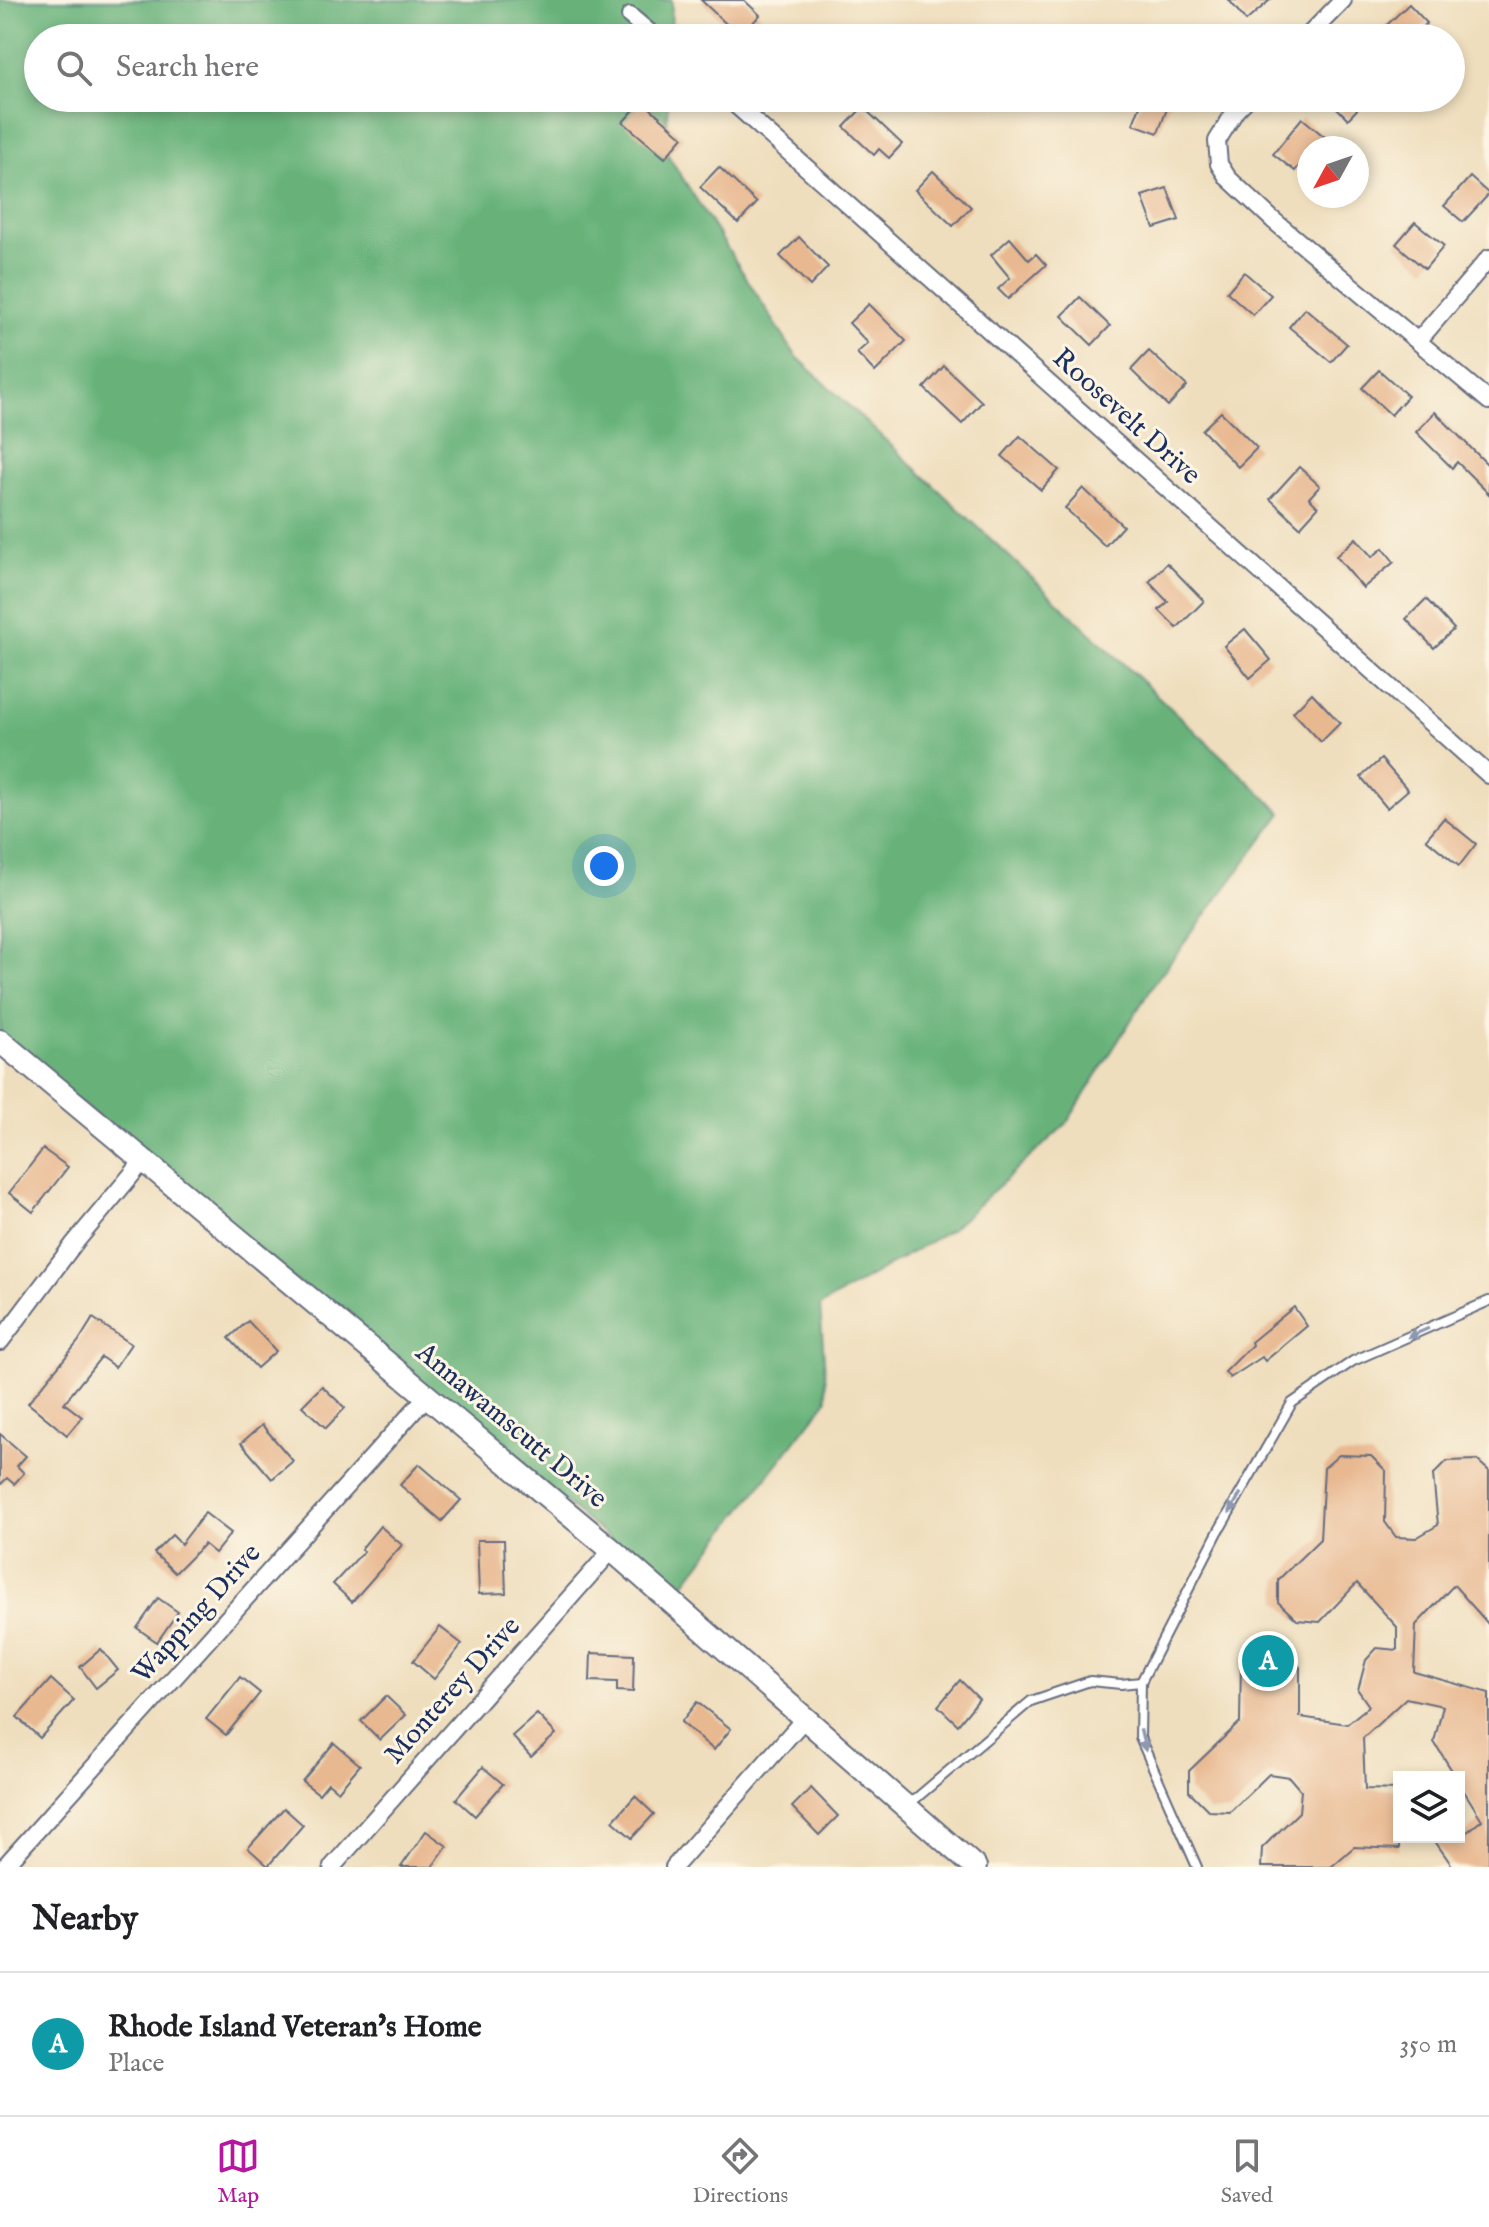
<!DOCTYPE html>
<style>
body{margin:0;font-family:"IM FELL English",serif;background:#f2f2f2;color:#202124}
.controls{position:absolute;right:24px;bottom:24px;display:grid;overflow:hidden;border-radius:0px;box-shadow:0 4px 12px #0003}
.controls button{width:72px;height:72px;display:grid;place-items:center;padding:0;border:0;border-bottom:2px solid #e0e0e0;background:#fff;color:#202124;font:40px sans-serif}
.compass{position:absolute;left:1297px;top:136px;width:72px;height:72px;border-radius:50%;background:#fff;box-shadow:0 4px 12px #0003;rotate:230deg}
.you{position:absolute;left:604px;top:866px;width:28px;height:28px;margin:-20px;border:6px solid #fff;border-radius:50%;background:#1a73e8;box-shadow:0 0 0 12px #1a73e833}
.badge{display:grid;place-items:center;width:52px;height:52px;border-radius:50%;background:#b5179e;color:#fff;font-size:26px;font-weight:700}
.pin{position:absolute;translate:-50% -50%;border:4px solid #fff;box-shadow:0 2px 8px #0006}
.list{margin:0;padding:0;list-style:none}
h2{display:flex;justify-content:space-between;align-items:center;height:104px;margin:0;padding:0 32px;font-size:34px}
h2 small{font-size:26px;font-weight:400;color:#757577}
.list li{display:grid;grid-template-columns:52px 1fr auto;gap:24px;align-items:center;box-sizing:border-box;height:144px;padding:0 32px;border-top:2px solid #e0e0e0}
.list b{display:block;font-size:30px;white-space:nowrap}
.list p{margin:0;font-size:26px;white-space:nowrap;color:#757577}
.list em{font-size:26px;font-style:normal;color:#757577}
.icon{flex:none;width:44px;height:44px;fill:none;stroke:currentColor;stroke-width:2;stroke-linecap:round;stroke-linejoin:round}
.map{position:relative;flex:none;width:1489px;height:1867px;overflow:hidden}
.search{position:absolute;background:#fff;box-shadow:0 4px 12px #0003;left:24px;right:24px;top:24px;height:88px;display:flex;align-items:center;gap:20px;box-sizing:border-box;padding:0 28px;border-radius:44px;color:#757577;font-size:30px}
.sheet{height:248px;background:#fff}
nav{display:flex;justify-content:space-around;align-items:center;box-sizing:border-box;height:112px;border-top:2px solid #e0e0e0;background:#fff;font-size:22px;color:#757577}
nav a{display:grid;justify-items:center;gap:4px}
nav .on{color:#b5179e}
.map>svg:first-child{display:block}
</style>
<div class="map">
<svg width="1489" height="1867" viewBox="0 0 1489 1867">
<rect width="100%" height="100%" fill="#fcf5e5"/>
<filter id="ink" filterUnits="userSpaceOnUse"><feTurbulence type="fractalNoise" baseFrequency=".0125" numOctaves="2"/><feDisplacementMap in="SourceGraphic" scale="16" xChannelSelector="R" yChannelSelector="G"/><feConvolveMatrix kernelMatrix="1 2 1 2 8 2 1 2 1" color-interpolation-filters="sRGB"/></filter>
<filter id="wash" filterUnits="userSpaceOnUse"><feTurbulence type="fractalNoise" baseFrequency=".006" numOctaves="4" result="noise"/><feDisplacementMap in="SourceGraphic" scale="32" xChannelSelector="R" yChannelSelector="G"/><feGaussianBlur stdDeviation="1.8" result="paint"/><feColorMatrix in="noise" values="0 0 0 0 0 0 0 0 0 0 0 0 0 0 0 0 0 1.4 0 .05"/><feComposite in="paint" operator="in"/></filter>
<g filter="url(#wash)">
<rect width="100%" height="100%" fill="#efdebd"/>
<path fill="#67b27a" stroke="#41706c" stroke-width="2" d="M0,0H672L671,38H38V98H668L666,152L796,356L1282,813L1155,982L1066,1124L953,1228L820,1306L827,1400L676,1594L0,1037Z"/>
<g id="blocks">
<g fill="#e8b890">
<path d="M701,0H744L760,15L740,37Z"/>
<path d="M1229,0H1270L1246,21Z"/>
<path d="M1409,4L1427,23L1412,38H1373Z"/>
<path d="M1143,98H1171L1158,133L1133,124Z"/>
<path d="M1327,98H1368L1348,119Z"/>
<path d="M642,101L683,137L665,158L623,122Z"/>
<path d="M863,107L902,144L889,158L879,149L874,155L844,127Z"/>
<path d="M1302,118L1338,148H1309V153L1295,171L1273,154Z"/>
<path d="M719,167L757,203L738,223L700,187Z"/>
<path d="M933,171L971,207L953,226L915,190Z"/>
<path d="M1470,177L1489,194L1463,222L1444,206Z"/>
<path d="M1167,188L1179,220L1154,228L1142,196Z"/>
<path d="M1415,222L1444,246L1425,269L1396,244Z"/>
<path d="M799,237L828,267L810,286L780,256Z"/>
<path d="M1010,238L1029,260L1036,254L1046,265L1008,299L998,289L1010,278L991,255Z"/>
<path d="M1244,272L1271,295L1253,315L1227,292Z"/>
<path d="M1080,297L1110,326L1092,345L1062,316Z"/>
<path d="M869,304L906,341L875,372L857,353L868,343L849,323Z"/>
<path d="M1305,308L1347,344L1331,362L1289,327Z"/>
<path d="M1149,351L1187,386L1168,406L1131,370Z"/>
<path d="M944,366L982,402L962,424L924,388Z"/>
<path d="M1379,370L1408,396L1391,415L1362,388Z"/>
<path d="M1221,412L1257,448L1238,467L1202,430Z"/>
<path d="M1435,412L1489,466V494L1457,462L1452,468L1416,432Z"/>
<path d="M1020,436L1059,470L1041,490L1002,456Z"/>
<path d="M1299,467L1320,486L1309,498L1318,507L1300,527L1270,499Z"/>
<path d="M1083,488L1123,526L1105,546L1065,508Z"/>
<path d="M1356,538L1372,557L1383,548L1394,562L1363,588L1336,556Z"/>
<path d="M1167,563L1204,601L1177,628L1159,610L1168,602L1149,582Z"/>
<path d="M1426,599L1454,629L1434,648L1406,619Z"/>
<path d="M1245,629L1271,660L1250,678L1224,646Z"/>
<path d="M1312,693L1340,723L1321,742L1293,712Z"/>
<path d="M1381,759L1408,790L1387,808L1361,777Z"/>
<path d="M1444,818L1476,844L1459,866L1426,839Z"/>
<path d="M43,1149L68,1167L33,1212L9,1193Z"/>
<path d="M1294,1307L1307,1326L1265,1361L1262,1357L1230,1378L1225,1372L1252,1345L1251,1342Z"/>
<path d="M93,1318L131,1344L115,1367L101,1357L64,1403L82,1417L67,1435L28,1403L78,1342Z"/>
<path d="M248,1321L276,1351L257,1368L229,1338Z"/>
<path d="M322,1386L345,1408L326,1428L302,1406Z"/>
<path d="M262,1425L293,1461L272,1479L241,1443Z"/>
<path d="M0,1434L26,1456L17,1466L24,1473L14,1484L7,1478L0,1485Z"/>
<path d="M1339,1455L1371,1456L1386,1471L1385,1522L1396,1537L1416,1538L1438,1525L1433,1475L1447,1461L1477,1460L1489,1471V1625L1454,1585L1416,1625L1414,1672L1489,1693V1867H1453L1432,1837H1461L1482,1820L1459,1783V1777H1456L1434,1742L1443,1706L1406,1698L1363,1738L1365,1789L1399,1790V1849L1354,1847L1331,1867H1261L1262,1848L1299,1812L1301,1791L1289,1777L1269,1774L1230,1812L1209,1811L1189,1791V1771L1240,1722L1241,1662L1254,1648L1281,1649L1300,1667V1717L1347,1724L1369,1706L1358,1690L1366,1660L1377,1648L1397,1650V1627L1357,1583L1320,1622L1297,1620L1278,1602V1580L1320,1539L1324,1468Z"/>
<path d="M419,1464L461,1500L442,1521L400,1485Z"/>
<path d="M205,1513L231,1533L215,1553L204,1544L175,1573L154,1553L172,1535L181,1544Z"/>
<path d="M380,1526L402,1545L352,1602L333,1584L364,1551L361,1549Z"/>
<path d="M477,1540H504L506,1593L479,1594Z"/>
<path d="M158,1598L178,1612L157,1642L137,1628Z"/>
<path d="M440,1627L462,1644L434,1679L413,1661Z"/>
<path d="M101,1649L118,1670L96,1688L80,1667Z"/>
<path d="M591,1653L634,1655L633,1692L617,1691V1682L590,1681Z"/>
<path d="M240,1677L260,1693L226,1735L206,1719Z"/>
<path d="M51,1679L74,1700L40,1738L17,1717Z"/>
<path d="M960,1680L979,1699L958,1725L938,1706Z"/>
<path d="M386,1696L406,1715L380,1740L361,1721Z"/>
<path d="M697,1702L731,1729L714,1750L681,1722Z"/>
<path d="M537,1714L556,1734L531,1757L512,1736Z"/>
<path d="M334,1743L360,1765L338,1791L328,1783L319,1794L302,1781Z"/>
<path d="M483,1767L503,1784L475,1816L456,1799Z"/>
<path d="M811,1788L838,1816L819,1835L792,1807Z"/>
<path d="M635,1796L654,1814L632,1838L613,1821Z"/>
<path d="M284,1808L303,1825L268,1866L248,1848Z"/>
<path d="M426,1831L447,1846L432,1867H401Z"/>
</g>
</g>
</g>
<g filter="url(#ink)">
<use href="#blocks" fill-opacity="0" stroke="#656c7f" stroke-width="2"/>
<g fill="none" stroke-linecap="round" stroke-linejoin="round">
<defs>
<g id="lane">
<path d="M907,1806L1031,1701L1090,1681L1121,1684L1141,1682"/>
<path d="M1197,1867L1140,1738L1141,1682L1218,1532L1292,1403L1353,1361L1489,1301"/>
</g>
<g id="street">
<path d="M630,16L656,38"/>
<path d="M1306,38L1343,0"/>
<path d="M728,98L1489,775"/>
<path d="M1248,98L1236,110L1217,141L1219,164L1228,178L1273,220L1489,401"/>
<path d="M1418,341L1489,258"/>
<path d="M0,1342L73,1245L144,1160"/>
<path d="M4,1867L428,1395"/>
<path d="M332,1867L612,1550"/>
<path d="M674,1867L805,1718"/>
</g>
<path id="secondary" d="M0,1041L612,1550L975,1867"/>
</defs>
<use href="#lane" stroke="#656c7f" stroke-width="12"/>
<use href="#street" stroke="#656c7f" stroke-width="20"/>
<use href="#secondary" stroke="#656c7f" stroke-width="26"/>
<use href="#lane" stroke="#fff" stroke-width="8"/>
<use href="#street" stroke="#fff" stroke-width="16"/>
<use href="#secondary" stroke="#fff" stroke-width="22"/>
</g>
<defs><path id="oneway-solid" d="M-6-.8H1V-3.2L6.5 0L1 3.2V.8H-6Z" transform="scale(2)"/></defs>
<g fill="#8d97ae">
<use href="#oneway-solid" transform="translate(1418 1333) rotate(156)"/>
<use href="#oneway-solid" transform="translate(1235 1503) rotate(120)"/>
<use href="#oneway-solid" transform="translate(1143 1740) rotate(77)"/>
</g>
</g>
<g text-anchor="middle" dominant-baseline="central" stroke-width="6" stroke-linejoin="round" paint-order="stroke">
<g font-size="28" fill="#1b2f5e" stroke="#fcf5e5">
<text transform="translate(1126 417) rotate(42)">Roosevelt Drive</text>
<text transform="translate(511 1426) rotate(40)">Annawamscutt Drive</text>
<text transform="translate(197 1614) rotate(-48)">Wapping Drive</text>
<text transform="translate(453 1691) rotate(-48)">Monterey Drive</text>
</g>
</g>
</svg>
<div class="controls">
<button><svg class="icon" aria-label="layers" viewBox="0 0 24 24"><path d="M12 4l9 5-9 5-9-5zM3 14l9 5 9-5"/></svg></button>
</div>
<svg class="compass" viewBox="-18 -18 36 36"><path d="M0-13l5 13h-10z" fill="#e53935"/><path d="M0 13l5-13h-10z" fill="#757577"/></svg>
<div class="you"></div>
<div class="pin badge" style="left:1268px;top:1661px;background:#0f9aa8">A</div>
<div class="search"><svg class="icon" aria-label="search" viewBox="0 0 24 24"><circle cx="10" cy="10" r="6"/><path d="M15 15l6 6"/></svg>Search here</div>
</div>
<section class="sheet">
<h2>Nearby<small></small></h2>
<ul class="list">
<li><span class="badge" style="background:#0f9aa8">A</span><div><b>Rhode Island Veteran's Home</b><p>Place</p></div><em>350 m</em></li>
</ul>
</section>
<nav>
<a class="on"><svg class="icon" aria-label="map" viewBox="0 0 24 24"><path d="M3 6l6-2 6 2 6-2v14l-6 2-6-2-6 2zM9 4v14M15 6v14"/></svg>Map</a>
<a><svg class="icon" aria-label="directions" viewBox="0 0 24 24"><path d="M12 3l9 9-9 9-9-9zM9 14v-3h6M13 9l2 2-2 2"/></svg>Directions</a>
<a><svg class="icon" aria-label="saved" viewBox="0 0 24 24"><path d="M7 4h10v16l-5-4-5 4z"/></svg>Saved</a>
</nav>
